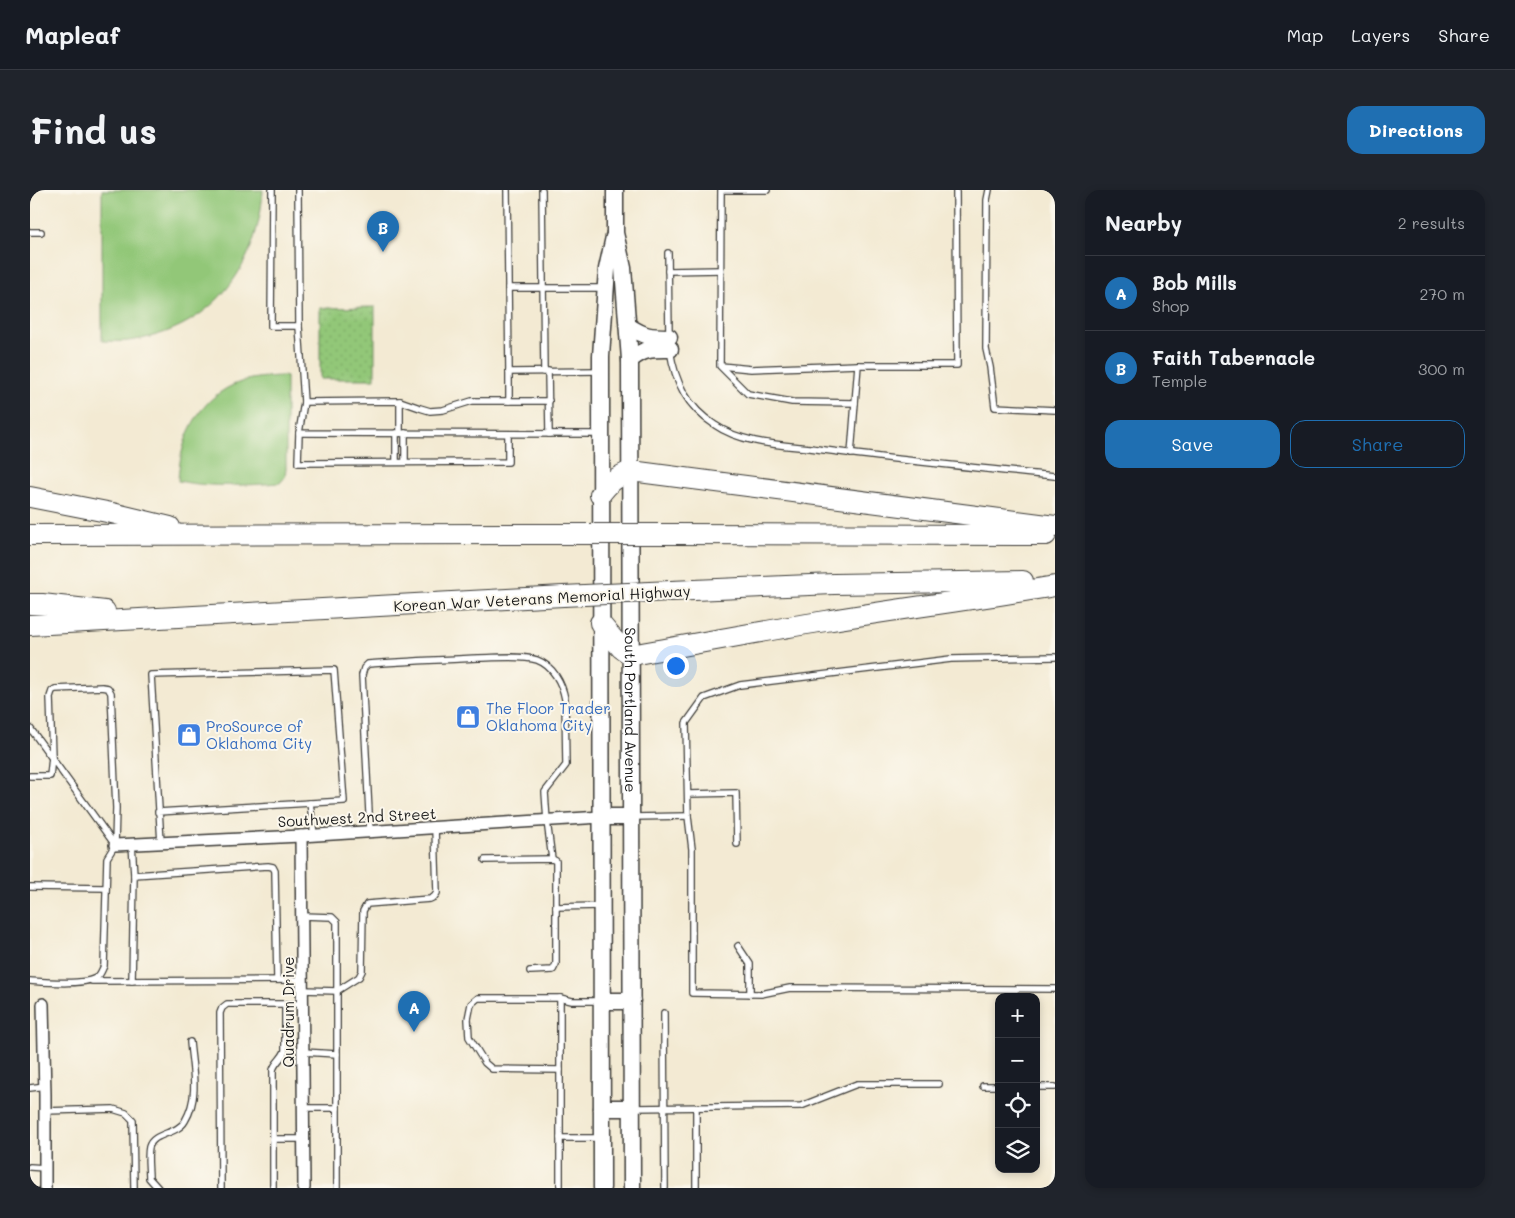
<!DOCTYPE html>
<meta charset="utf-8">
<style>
body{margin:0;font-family:Mali,sans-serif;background:#20242c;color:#f1f3f6}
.controls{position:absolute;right:15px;bottom:15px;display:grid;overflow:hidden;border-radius:10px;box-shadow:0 2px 8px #0003}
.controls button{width:45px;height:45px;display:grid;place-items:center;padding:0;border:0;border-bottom:1px solid #363941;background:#171b24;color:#f1f3f6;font:25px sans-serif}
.you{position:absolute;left:645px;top:475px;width:18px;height:18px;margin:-12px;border:4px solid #fff;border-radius:50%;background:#1a73e8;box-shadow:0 0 0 8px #1a73e833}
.badge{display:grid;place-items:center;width:32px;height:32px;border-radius:50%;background:#1f6fb2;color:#fff;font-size:16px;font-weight:700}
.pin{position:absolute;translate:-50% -41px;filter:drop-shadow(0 1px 2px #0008)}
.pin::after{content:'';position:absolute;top:26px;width:18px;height:15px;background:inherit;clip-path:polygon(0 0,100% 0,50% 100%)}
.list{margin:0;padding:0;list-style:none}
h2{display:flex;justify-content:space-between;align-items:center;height:65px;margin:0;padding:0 20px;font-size:21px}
h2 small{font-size:16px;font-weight:400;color:#9ea1a6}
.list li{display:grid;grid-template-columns:32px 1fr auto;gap:15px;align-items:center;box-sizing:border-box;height:75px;padding:0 20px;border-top:1px solid #363941}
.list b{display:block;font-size:19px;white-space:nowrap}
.list p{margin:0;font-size:16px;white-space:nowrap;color:#9ea1a6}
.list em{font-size:16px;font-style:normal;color:#9ea1a6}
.actions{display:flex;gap:10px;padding:15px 20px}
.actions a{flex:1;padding:11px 0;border:1px solid #1f6fb2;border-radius:15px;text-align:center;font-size:18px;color:#1f6fb2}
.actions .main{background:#1f6fb2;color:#fff}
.icon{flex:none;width:28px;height:28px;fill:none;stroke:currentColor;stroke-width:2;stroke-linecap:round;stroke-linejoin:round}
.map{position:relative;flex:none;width:1025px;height:998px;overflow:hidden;border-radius:15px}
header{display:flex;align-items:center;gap:30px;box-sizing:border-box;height:70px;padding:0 25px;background:#171b24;border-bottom:1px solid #363941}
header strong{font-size:24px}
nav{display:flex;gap:28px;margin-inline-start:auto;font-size:18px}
.intro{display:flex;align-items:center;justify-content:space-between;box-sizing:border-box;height:120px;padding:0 30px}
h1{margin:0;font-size:35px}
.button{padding:12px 22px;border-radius:15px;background:#1f6fb2;color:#fff;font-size:18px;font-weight:700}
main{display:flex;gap:30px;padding:0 30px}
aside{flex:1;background:#171b24;border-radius:15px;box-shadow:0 2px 8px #0003}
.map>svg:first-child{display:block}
</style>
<header>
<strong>Mapleaf</strong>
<nav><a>Map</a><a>Layers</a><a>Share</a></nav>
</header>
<div class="intro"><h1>Find us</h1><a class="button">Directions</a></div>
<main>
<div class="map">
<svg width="1025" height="998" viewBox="0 0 1025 998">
<defs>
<pattern id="park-dots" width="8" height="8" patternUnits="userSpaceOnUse" patternTransform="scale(1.25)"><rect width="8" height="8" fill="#92c778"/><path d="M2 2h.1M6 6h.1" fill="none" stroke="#7daa67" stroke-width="1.8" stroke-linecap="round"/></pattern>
</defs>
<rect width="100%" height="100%" fill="#fbf7ec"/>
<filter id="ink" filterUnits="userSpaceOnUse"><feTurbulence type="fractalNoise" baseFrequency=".02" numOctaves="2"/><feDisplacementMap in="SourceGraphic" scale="10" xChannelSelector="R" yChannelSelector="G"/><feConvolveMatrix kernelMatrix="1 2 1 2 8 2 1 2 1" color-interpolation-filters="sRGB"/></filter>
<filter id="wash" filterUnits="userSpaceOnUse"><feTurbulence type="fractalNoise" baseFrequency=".0096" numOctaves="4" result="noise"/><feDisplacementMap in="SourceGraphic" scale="20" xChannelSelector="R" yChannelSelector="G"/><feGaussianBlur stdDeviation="1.12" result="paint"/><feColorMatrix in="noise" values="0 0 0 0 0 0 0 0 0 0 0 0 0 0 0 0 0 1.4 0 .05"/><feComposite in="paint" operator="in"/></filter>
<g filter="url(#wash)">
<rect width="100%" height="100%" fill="#f3ead3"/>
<path fill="url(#park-dots)" stroke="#57724a" d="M345,117V189H290V118Z"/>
<g fill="#92c778" stroke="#57724a">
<path d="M72,0H233C228,80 180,141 98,151C90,152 80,151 72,151Z"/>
<path d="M256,186V279L255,287L250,293C217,295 181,298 148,291C150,244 172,200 221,189C232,187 244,186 256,186Z"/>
</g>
</g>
<g filter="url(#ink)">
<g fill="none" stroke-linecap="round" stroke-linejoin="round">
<defs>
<g id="lane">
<path d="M242,0L241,136H269"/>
<path d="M268,0L269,136L274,212L269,243L569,244"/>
<path d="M477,0L479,182L569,181"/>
<path d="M512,0L514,182"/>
<path d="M737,0H691L690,176L718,204L762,212L825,213"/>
<path d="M959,0L957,10L956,159L960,177L965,217L1025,220"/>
<path d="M0,42H11"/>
<path d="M638,63L639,146"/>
<path d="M638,81L691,80"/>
<path d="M478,98H573"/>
<path d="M640,160C645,192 657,217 685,235C712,254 755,255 787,259C866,270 946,278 1025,286"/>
<path d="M691,176L721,179L828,175"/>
<path d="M518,181L519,244"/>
<path d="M479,182V211"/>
<path d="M370,211V243"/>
<path d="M274,212L370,211L390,218L400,221L413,220L442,211H519"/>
<path d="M269,243L268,273L478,272V244"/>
<path d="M366,243V272"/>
<path d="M375,243V272"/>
<path d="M821,264L828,175H927L926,0"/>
<path d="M1025,467L921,469L710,495L674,508L656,533L658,626L662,659V803L731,804L760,798L1025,799"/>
<path d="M0,538L85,655"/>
<path d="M0,586H20L22,567L20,507L22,501L25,499L72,497L78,498L81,503L86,618L85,655L77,668L74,776C72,779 71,784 68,786C59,796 14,792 0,791"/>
<path d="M658,604L706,603L707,654"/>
<path d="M280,613L284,645"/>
<path d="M128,622L314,611L304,480L121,485L131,653"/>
<path d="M603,627L658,626"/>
<path d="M340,642L332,485L334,478L338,474C375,471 412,470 449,468C465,468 493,465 507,470C523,476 532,493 535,509L536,575L515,602L517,631L522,669"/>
<path d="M102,654L104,685"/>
<path d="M455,670L522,669L526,671V774L523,780L500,781"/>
<path d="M0,697L76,698"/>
<path d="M526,717L569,716"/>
<path d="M272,726L302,727L307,732V998"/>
<path d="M708,756L720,774V804"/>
<path d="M62,791L273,790"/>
<path d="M102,791L104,685L238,676L243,677L245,681L247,790"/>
<path d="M273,800L307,801L329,787L332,781L333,721L337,714L400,709L404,707L407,703L405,638"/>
<path d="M530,808V998"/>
<path d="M634,823L635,998"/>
<path d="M273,862L307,864"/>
<path d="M530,880L462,879L455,873L439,847L438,829L441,814L448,808H530L542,811H570"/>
<path d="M953,896H969"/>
<path d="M1006,897H1025"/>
<path d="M0,898L15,896"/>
<path d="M274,918H307"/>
<path d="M604,918L771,916L827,894H909"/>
<path d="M666,918V998"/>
<path d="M15,921L83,919L96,923L103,930L104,998"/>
<path d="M530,948H570"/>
<path d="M243,949H274"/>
<path d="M0,977L15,978"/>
<path d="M128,998L119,988C119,979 117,967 119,957C123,942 147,945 155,931C170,906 162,878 160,852"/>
<path d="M191,998L190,823L192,818L197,814H273"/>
<path d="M243,998V880C245,872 252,869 255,861V814"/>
</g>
<g id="street">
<path d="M271,646L274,998"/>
<path d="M85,655L271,646L571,627"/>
<path d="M13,814L15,905V998"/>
</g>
<g id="secondary">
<path id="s1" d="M585,0V43L593,78L600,170L602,998"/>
<path d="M598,136C616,147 619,147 639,147"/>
<path d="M600,170C615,158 622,159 640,159"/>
<path d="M571,627H601"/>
<path d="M572,811H602"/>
<path d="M572,918H601"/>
<path d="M572,998L571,166L577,79L584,47"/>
</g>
<g id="highway">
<path d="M570,305C579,293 587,286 601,281L1025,336"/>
<path d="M0,307L82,323L140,337"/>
<path d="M638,344L1016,345"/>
<path d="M0,345L532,344"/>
<path d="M641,401L804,394L993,391"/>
<path d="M0,414H12L75,421"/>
<path d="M570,433L591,458L601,465C666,454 731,441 796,431C872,418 949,409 1025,396"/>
<path d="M0,435L533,406"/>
</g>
</defs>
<use href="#lane" stroke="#3c3b37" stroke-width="8"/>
<use href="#street" stroke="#3c3b37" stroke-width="14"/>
<use href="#secondary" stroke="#3c3b37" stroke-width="19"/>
<use href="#highway" stroke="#3c3b37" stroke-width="22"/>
<use href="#lane" stroke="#fff" stroke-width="5.5"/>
<use href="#street" stroke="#fff" stroke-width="11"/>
<use href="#secondary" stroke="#fff" stroke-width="16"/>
<use href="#highway" stroke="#fff" stroke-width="20"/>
<defs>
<g id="highway-bridge">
<path d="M532,344H638"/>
<path d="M533,406L641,401"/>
</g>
</defs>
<use href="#highway-bridge" stroke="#3c3b37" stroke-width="22" stroke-linecap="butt"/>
<use href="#highway-bridge" stroke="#fff" stroke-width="20"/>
</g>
</g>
<defs>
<symbol id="shop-square" viewBox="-11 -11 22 22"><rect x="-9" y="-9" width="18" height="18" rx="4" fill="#3f7fe0" stroke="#fbf7ec"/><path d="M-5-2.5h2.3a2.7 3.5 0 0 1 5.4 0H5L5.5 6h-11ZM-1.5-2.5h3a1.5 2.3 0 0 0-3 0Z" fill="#fff"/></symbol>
</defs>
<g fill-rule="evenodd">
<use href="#shop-square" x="424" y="513" width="28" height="28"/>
<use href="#shop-square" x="145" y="531" width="28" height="28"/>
</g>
<g text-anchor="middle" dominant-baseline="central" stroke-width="4" stroke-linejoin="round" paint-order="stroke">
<g font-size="15" fill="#1c1c1c" stroke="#fbf7ec">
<text transform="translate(512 408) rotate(-3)">Korean War Veterans Memorial Highway</text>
<text stroke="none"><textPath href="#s1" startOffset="521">South Portland Avenue</textPath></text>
<text transform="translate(327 627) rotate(-3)">Southwest 2nd Street</text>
<text transform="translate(258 822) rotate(-90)">Quadrum Drive</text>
</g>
<g font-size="15" fill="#366cbe" stroke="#fbf7ec" text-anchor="start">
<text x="456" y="518">The Floor Trader<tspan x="456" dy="17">Oklahoma City</tspan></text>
<text x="176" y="536">ProSource of<tspan x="176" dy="17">Oklahoma City</tspan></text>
</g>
</g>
</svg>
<div class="controls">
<button>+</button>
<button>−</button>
<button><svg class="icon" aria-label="locate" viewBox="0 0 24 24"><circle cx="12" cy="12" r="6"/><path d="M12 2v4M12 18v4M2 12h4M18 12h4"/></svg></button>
<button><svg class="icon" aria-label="layers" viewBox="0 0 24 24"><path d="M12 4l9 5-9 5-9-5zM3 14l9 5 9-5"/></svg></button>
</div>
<div class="you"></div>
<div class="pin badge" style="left:384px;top:842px">A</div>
<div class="pin badge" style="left:353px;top:62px">B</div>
</div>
<aside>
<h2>Nearby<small>2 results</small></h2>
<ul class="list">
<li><span class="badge">A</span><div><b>Bob Mills</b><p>Shop</p></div><em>270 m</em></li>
<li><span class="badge">B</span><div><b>Faith Tabernacle</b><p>Temple</p></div><em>300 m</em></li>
</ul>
<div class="actions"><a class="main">Save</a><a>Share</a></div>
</aside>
</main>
